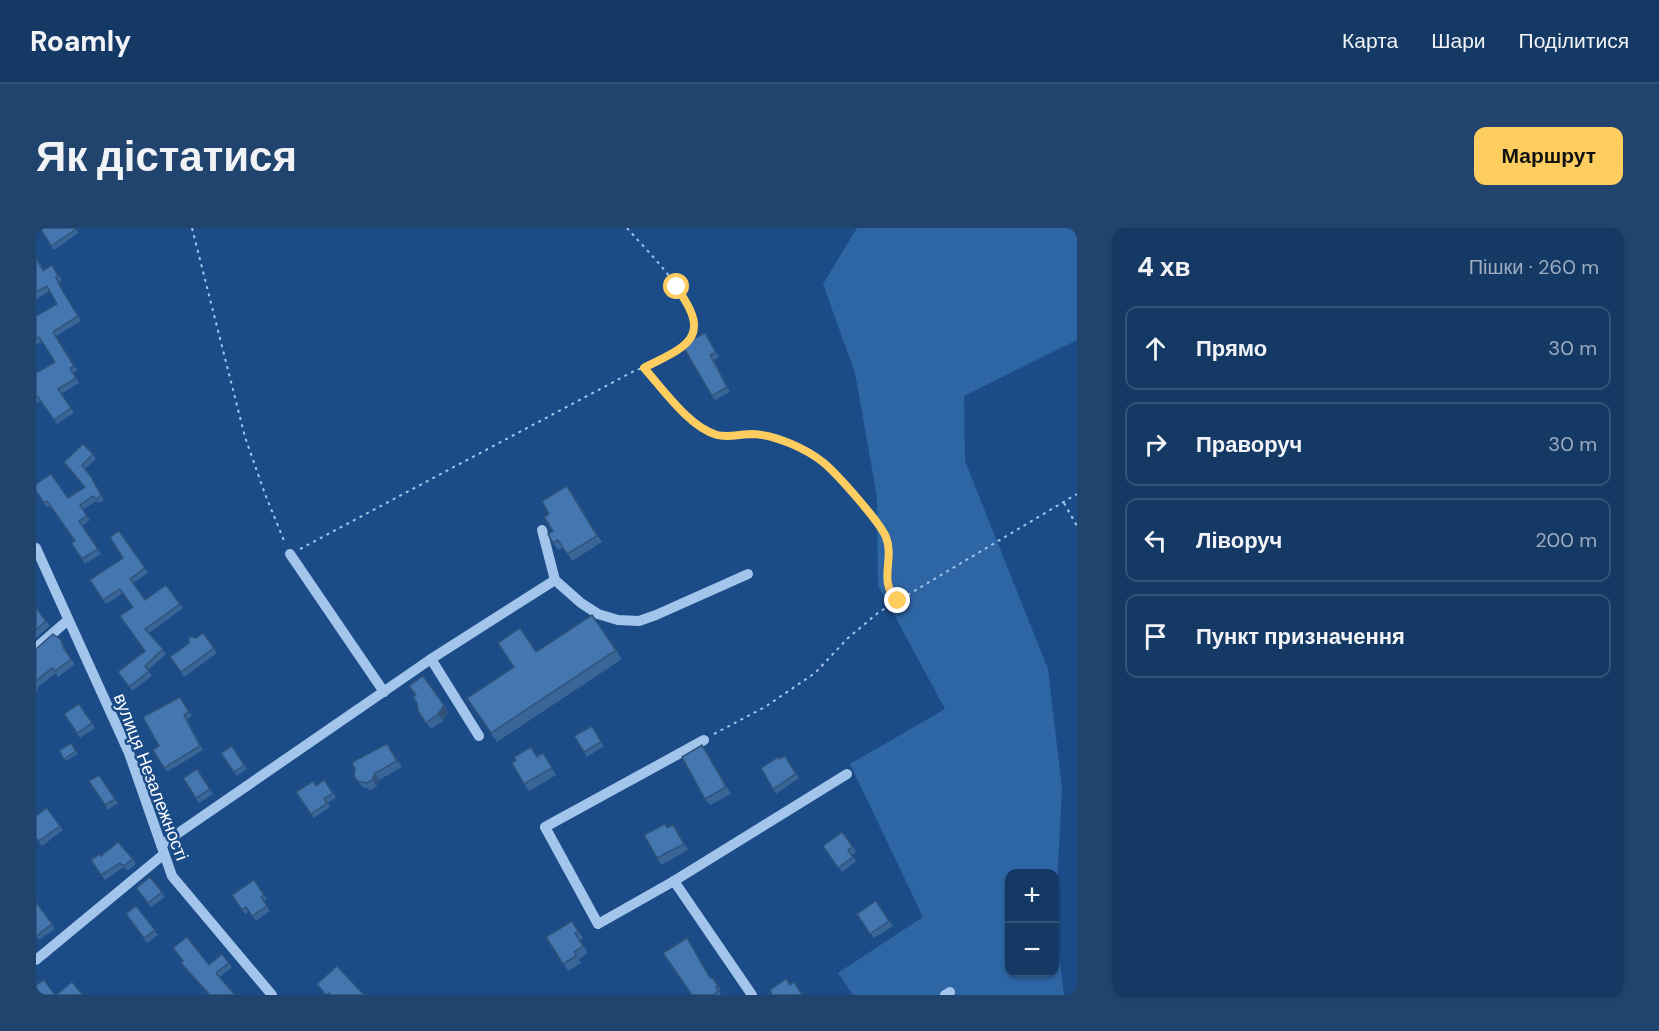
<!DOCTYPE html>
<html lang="uk">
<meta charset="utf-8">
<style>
body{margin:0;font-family:"DM Sans",sans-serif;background:#21446e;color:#f1f3f6}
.controls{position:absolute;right:18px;bottom:18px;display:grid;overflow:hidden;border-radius:12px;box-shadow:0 2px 4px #0004}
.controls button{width:54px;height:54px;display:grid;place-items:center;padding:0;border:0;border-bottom:2px solid #335379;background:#143965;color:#f1f3f6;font:30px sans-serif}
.stop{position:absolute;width:18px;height:18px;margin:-14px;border:4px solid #fdcd60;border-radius:50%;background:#fff}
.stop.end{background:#fdcd60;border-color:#fff;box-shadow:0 2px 6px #0008}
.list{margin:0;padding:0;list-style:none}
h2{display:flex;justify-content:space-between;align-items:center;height:78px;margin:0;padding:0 24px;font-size:26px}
h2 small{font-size:20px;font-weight:400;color:#9dacbf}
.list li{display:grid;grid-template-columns:39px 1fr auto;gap:18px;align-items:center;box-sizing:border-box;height:84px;margin:0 12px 12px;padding:0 12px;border:2px solid #335379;border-radius:12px}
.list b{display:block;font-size:22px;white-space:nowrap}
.list em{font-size:20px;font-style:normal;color:#9dacbf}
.icon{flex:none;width:33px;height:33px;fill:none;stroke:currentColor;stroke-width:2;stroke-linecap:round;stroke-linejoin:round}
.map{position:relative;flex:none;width:1041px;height:767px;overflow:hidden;border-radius:12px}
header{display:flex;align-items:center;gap:36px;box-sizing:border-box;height:84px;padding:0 30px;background:#143965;border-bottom:2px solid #335379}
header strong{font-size:28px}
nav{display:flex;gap:33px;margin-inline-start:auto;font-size:21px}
.intro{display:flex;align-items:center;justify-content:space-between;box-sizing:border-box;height:144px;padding:0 36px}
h1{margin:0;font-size:42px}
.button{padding:15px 27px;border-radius:12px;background:#fdcd60;color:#111;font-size:21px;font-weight:700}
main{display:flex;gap:36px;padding:0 36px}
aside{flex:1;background:#143965;border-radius:12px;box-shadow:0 2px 4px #0004}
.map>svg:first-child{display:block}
</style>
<header>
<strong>Roamly</strong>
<nav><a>Карта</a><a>Шари</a><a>Поділитися</a></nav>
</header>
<div class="intro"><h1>Як дістатися</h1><a class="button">Маршрут</a></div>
<main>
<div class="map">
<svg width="1041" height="767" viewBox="0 0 1041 767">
<rect width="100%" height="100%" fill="#1b4c87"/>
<path fill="#2e66a5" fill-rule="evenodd" d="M821,0H1041V112L928,168L929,233L1012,441L1026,560L1019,698L1028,767H817L802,745L887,689L814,536L909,481L842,357L841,269L819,145L787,56ZM974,646H1018V744H974Z"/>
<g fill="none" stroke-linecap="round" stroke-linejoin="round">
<g stroke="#a3c5ec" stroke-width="2" stroke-dasharray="3 4.5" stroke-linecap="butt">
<path d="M156,0L209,209L229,266L249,315"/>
<path d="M591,0C608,20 672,81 655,109C648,121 620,133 608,140"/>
<path d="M1028,275L1041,298"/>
<path d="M264,321L600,142L608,140C627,161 653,199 681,207C692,210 705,206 717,206C740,207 771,221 788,235C802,247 843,293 850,309C859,332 840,354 862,373"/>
<path d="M678,506L729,479L779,445L812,410L843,384L1041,266"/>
</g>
<g stroke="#a3c5ec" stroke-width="10">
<path d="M506,302L519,352L545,375L562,386L582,392L603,393L620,387L712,346"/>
<path d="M0,320L93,525L136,648L236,767"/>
<path d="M254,326L348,464"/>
<path d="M0,420L32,392"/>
<path d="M395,431L443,508"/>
<path d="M668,512L509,599L562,696L638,653L811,546"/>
<path d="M125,617L395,431L519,352"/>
<path d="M638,653L716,767"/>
<path d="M0,732L128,626"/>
<path d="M909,767L914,764"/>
</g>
</g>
<g fill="#3a6597">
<path d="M4,0H40L42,5L18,22Z"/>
<path d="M0,29L8,42L16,37L26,52L23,54L28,65L45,93L20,108L41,142L37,145L43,155L25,166L38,185L21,196L5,173L1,175L0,174V145L19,134L6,113L0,117V88L21,76L14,63L0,71Z"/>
<path d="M672,109L683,129L678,132L694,164L679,172L676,168Z"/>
<path d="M57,226L60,231L49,241L58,253L68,272L63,275L60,273L47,282L54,292L46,298L65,326L49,336L35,315L39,313L14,278L11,280L0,263L32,270L49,259L28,234Z"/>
<path d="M536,265L566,314L536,333L527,319L522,322L517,315V303L513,286Z"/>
<path d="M83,303L112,345L97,355L109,372L130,357L147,380L113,405L130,426L112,442L116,448L96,463L82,444L109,423L97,379L87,365L70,376L54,352L87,330Z"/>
<path d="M0,380L14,398L0,410Z"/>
<path d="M556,387L586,431L461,514L431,470Z"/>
<path d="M167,405L181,425L148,449L134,429Z"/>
<path d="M25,412L28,418L31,425L39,436L22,449L20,445L1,460L2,462L0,464V421Z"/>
<path d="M387,448L412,484L407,493L395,501L382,483L380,467Z"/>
<path d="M144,469L156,488L151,491L167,522L131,544L117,522L123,518Z"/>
<path d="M43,476L59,500L44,510L28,486Z"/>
<path d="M559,502L568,518L551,529L538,508Z"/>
<path d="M35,515L42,526L30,533L23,523Z"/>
<path d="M351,516L366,539L343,552L341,558L335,562L326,559L318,548Z"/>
<path d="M196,518L211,541L201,548L185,525Z"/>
<path d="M671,524L695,566L674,577L669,571Z"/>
<path d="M507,525L520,547L493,563L488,556L501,528Z"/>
<path d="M749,528L763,550L740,566L737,561Z"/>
<path d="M161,541L177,566L163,575L147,550Z"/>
<path d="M63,547L82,575L72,582L53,553Z"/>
<path d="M288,552L300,569L292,575L294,579L278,590L260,564L280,558Z"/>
<path d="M11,580L27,602L6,618L0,610Z"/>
<path d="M632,600L642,603L652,622L625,637L621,630Z"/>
<path d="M806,604L820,624L816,627L820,633L806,644L787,618Z"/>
<path d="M65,628L97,631L100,636L91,643L88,639L69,652L55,632Z"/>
<path d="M114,649L129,669L115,679L100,660Z"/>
<path d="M218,652L231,671L228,674L234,683L220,693L213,683L209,686L196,667Z"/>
<path d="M840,673L857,698L838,710L821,686Z"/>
<path d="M0,674L19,701L3,712L0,708Z"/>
<path d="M100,678L122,707L111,715L90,686Z"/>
<path d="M536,693L547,710L544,712L552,725L543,731L545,735L532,743L510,709Z"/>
<path d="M654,714L674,750L676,749L685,762L683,763L685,767H656Z"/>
<path d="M145,735L173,737L193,735L196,739L184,749L199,767H173Z"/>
</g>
<g fill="#30537b">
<path d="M408,477L412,484L407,493L402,486Z"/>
<path d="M666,517L671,524L695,566L690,559Z"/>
<path d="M339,545L343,552L341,558L336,552Z"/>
<path d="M637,597L642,603L652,622L648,616Z"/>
</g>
<g fill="#4476b0" stroke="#30537b" stroke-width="1.5">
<path d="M4,0H39L40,1L15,18Z"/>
<path d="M0,30L7,43L16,37L22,48L20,49L25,60L42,88L17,104L38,138L34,140L40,150L22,161L35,180L18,192L2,169L0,170V145L19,134L3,109L0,111V88L21,76L11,58L0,64Z"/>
<path d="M669,105L680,125L674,127L691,159L676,168L646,117Z"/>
<path d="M47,216L57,226L46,237L55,249L65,267L60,271L57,268L44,277L51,288L43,293L62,321L46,331L35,315L39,313L11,273L8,275L0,263V256L15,246L32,270L49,259L28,234Z"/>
<path d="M531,258L561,308L531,326L522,312L517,315L512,306L517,303L508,289L513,286L506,273Z"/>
<path d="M83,303L109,340L94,351L109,372L130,357L144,376L109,401L127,421L109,438L113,443L93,459L82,444L109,423L84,388L97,379L84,361L67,372L54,352L87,330L74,309Z"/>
<path d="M0,380L10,393L0,402Z"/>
<path d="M556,387L580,422L455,505L431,470L478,439L462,415L484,400L500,424Z"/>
<path d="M167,405L178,420L145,444L134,429L153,415V408L160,410Z"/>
<path d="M17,406L25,412L28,421L35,431L19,443L16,440L0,453V421Z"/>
<path d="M387,448L408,477L402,486L390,495L382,483L381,475L377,469L380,467L373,458Z"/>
<path d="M144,469L153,484L148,487L164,518L128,540L117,522L123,518L107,489Z"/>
<path d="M43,476L56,495L41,505L28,486Z"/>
<path d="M556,498L565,514L548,524L538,508Z"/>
<path d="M35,515L40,523L28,531L23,523Z"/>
<path d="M351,516L361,533L339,545L336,552L331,555L321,553L318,548L319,541L316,536L318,533Z"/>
<path d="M666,517L690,559L669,571L646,529Z"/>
<path d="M196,518L208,537L198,544L185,525Z"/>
<path d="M495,519L501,529L507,525L516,540L488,556L476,535L480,532L478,529Z"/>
<path d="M749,528L760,546L737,561L725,540L742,529L743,531Z"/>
<path d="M161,541L174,561L160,570L147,550Z"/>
<path d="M63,547L79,571L69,577L53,553Z"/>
<path d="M288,552L297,565L288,571L291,575L275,586L260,564L277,553L280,558Z"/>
<path d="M11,580L24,598L3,613L0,610V588Z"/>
<path d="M629,596L631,600L637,597L648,616L621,630L608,607Z"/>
<path d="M806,604L817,619L812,622L817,629L802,640L787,618Z"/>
<path d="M82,614L97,631L87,638L84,635L65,647L55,632L64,626L65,628Z"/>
<path d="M114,649L126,664L112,675L100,660Z"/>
<path d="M218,652L228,667L225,669L231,678L216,688L210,679L206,682L196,667Z"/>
<path d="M840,673L853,693L834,706L821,686Z"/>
<path d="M0,674L16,696L0,708Z"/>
<path d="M100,678L119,702L108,710L90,686Z"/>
<path d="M536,693L542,703L539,705L547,718L538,724L540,728L527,736L510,709Z"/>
<path d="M151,709L173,737L186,726L193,735L180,745L199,767H174L145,735L147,733L137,720Z"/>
<path d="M651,710L674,750L676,749L682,758L680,759L682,763L677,767H656L627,725Z"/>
<path d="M301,738L328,767H295L293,765L290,767L281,756Z"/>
<path d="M750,751L754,757L758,754L766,767H736L734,762Z"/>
<path d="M8,752L19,767H0V757Z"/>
<path d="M36,754L46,766L45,767H20Z"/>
</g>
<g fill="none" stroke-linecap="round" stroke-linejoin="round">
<path stroke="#fdcd60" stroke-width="8" d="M641,59C647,70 659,85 658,99C658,120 623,131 608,140C627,161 653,199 681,207C692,210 705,206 717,206C740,207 771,221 788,235C802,247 843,293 850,309C859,332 841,354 862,373"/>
</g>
<g text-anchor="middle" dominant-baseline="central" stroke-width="5" stroke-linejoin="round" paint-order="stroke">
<g font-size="18" fill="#fff" stroke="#1b4c87">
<text transform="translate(115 549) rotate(69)">вулиця Незалежності</text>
</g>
</g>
</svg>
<div class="controls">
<button>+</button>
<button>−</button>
</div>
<div class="stop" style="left:641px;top:59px"></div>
<div class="stop end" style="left:862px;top:373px"></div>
</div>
<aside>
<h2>4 хв<small>Пішки · 260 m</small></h2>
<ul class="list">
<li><svg class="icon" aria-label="ahead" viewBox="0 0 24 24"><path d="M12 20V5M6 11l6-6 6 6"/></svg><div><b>Прямо</b></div><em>30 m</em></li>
<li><svg class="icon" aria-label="right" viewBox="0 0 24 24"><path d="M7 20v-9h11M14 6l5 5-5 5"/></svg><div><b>Праворуч</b></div><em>30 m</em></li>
<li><svg class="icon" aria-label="left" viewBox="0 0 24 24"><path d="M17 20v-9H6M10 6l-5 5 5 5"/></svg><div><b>Ліворуч</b></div><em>200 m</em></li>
<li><svg class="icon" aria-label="arrive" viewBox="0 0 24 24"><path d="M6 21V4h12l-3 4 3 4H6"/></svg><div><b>Пункт призначення</b></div></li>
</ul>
</aside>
</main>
